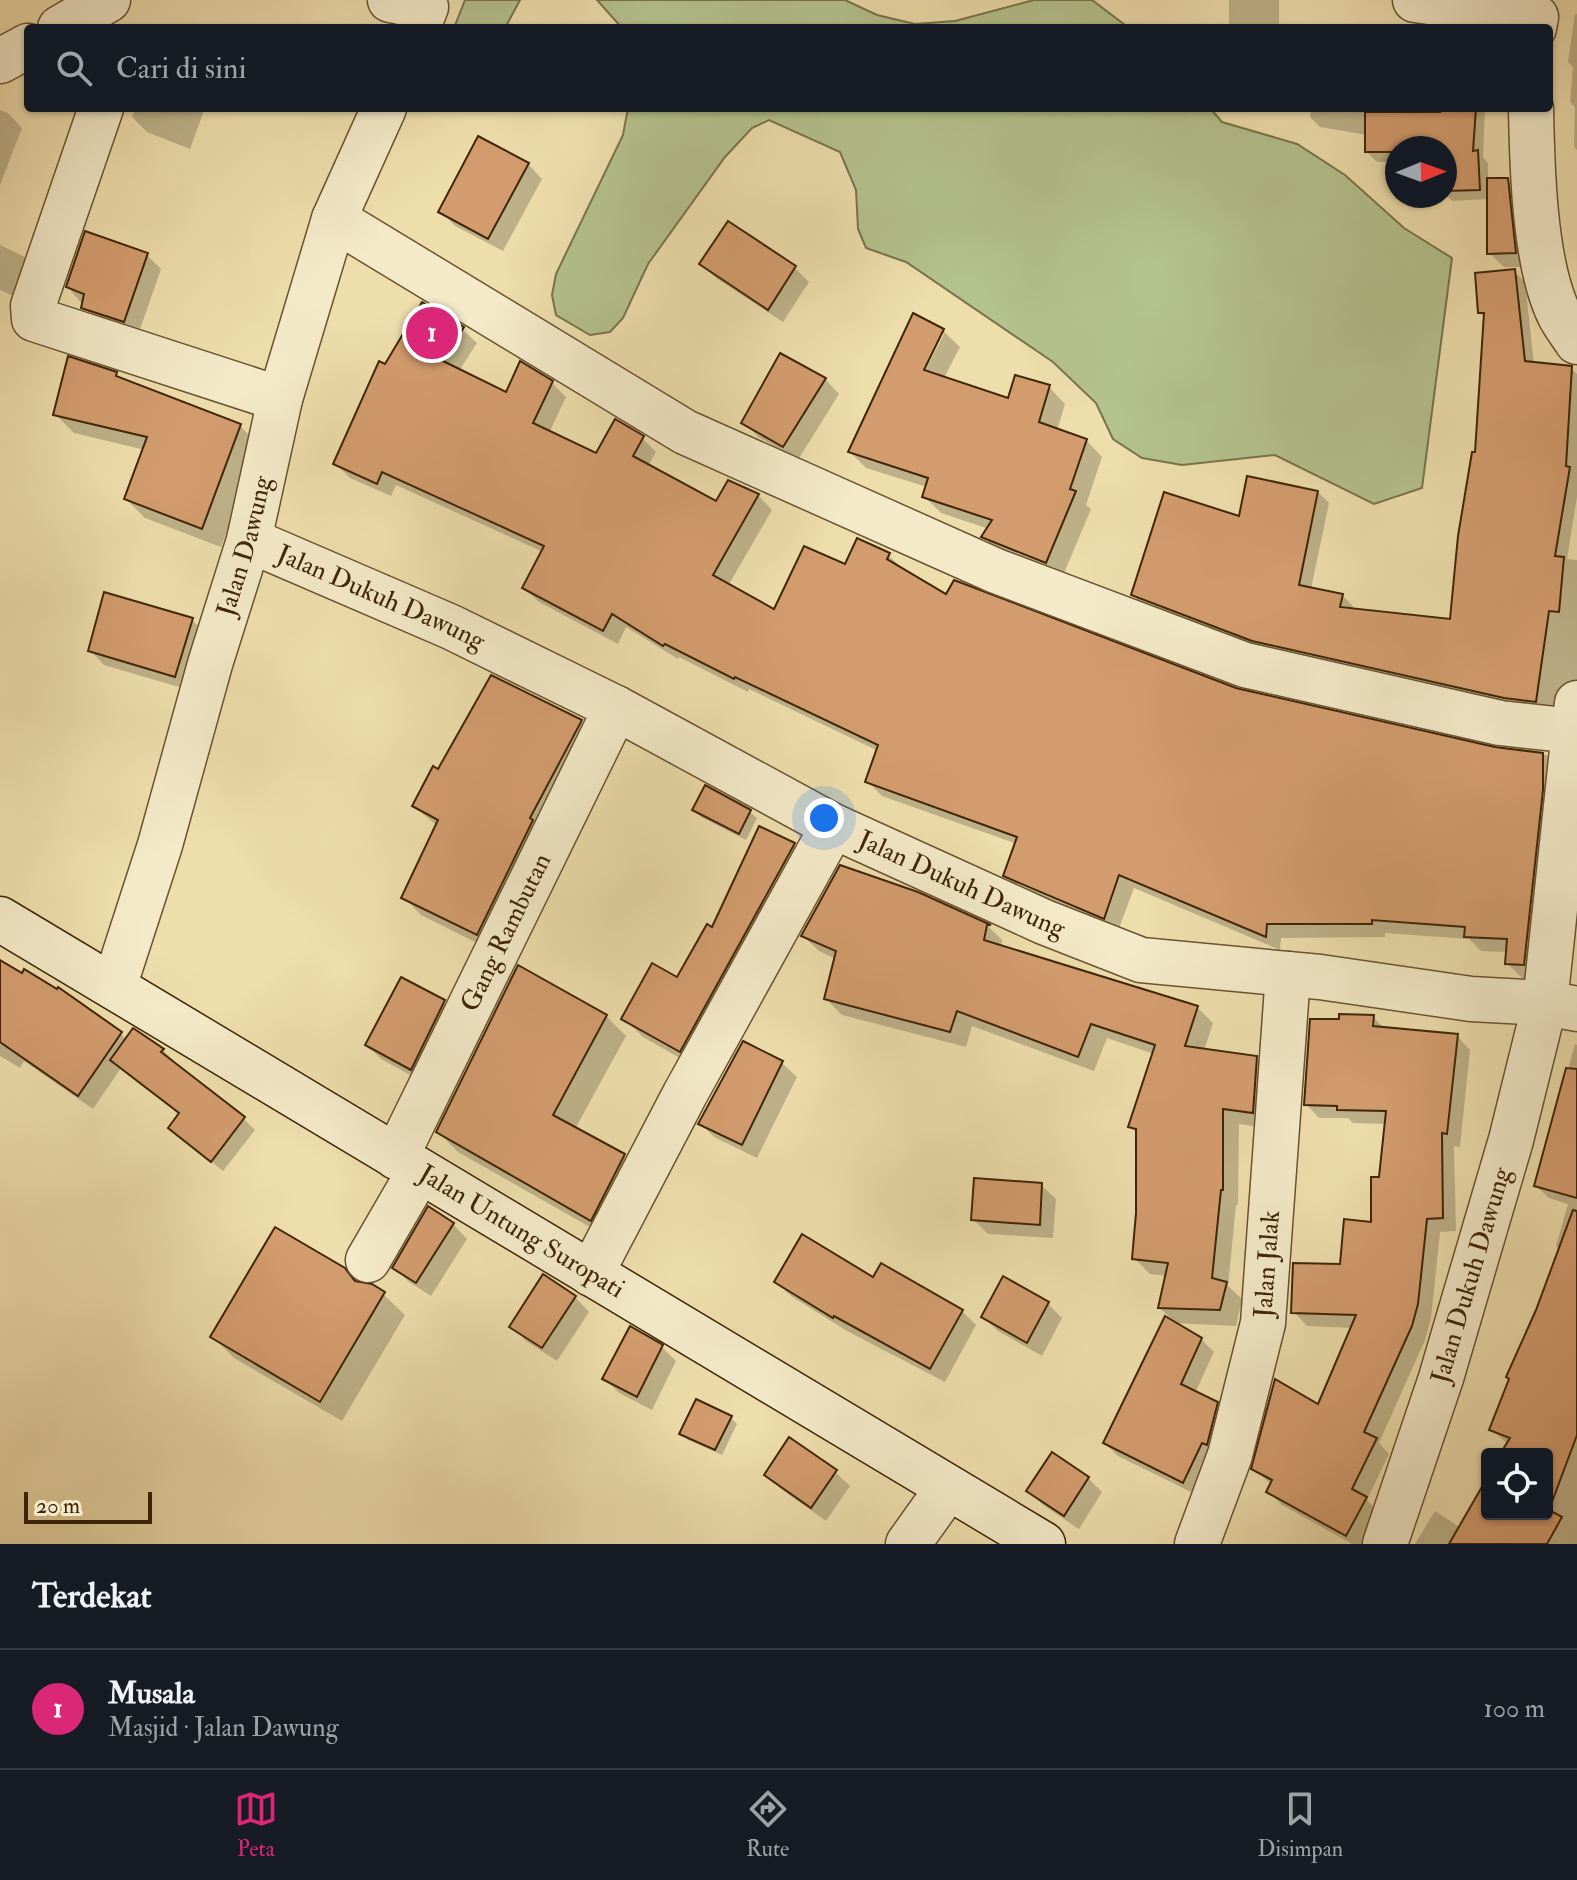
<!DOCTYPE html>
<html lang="id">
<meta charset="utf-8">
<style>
body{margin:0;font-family:"IM FELL Double Pica",serif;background:#242831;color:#f1f3f6}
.controls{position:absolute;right:24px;bottom:24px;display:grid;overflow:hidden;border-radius:8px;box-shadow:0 2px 6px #0004}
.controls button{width:72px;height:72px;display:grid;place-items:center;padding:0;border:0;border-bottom:2px solid #363941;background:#171b24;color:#f1f3f6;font:40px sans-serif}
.compass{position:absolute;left:1385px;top:136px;width:72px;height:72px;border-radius:50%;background:#171b24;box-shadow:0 2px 6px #0004;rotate:89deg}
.scale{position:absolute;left:24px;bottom:20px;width:128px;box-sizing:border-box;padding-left:8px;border:4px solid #3e2506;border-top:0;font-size:22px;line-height:28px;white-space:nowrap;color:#3e2506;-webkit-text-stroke:6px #f4eac9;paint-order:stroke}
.you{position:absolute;left:824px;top:818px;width:28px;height:28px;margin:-20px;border:6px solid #fff;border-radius:50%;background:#1a73e8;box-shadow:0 0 0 12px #1a73e833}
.badge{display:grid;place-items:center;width:52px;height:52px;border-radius:50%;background:#db2777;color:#fff;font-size:26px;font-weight:700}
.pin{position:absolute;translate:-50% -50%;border:4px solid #fff;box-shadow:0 2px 8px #0006}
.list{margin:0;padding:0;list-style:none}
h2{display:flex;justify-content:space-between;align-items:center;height:104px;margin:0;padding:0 32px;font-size:34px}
h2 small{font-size:26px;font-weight:400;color:#9ea1a6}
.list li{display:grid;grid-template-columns:52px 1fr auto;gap:24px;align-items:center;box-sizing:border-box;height:120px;padding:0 32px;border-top:2px solid #363941}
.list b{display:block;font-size:30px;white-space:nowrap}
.list p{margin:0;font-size:26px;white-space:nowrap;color:#9ea1a6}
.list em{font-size:26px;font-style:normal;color:#9ea1a6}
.icon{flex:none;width:44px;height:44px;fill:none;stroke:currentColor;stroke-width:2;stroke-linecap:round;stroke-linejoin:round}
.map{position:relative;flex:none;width:1577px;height:1544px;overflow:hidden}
.search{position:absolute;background:#171b24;box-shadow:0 2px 6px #0004;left:24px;right:24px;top:24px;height:88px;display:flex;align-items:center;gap:20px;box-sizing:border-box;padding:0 28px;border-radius:8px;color:#9ea1a6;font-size:30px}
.sheet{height:224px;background:#171b24}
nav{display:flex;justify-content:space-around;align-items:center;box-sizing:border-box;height:112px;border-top:2px solid #363941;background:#171b24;font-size:22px;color:#9ea1a6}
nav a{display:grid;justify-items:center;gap:4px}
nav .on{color:#db2777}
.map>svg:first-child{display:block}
</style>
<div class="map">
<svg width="1577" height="1544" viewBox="0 0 1577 1544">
<rect width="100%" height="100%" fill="#eedeac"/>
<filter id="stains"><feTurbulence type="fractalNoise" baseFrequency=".0025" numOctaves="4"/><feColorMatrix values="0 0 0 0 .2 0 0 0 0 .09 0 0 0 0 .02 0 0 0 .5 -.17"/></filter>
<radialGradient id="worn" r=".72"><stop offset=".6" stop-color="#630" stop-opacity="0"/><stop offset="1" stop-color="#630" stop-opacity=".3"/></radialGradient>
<g fill="#b4c28d" stroke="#79744a" stroke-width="2">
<path d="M465,0H520L505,28H454Z"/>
<path d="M597,0H845L877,15L915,24L955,21L1034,0H1092L1129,28H622Z"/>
<path d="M628,108H1210L1222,122L1297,144L1345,175L1404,228L1452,258L1422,488L1374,504L1275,455L1182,465L1142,458L1113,439L1096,403L1053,362L906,262L866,248L858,229L856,190L840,152L769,120L752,128L725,157L648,264L623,318L610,332L590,335L556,315L552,295L556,274L623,135Z"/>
</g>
<g fill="#0003" fill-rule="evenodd">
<path d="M1229,0H1279V28H1234L1229,23Z"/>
<path d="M1575,14H1577V150L1574,147L1575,107L1570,102L1573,67L1568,62Z"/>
<path d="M1345,25L1371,28H1299L1345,27Z"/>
<path d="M136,108H205L190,149L147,132L132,117Z"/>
<path d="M1312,108H1485L1483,157L1488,163V180H1508L1522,194L1529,267H1504L1489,253V199L1452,201L1445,194V148H1397V162H1377L1367,152V135L1320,127L1310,117Z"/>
<path d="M0,110L8,113L22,128L0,185Z"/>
<path d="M528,164L542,179L503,251L455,226L441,211Z"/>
<path d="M0,245L23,256L38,270L27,302L0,290Z"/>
<path d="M147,255L161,269L138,335L97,322L68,287Z"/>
<path d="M702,264L795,268L809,282L783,322L716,278Z"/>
<path d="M1514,271L1525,282L1534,364L1571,368L1577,374V497L1567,559L1577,560V691L1563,714L1517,709L1265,651L1144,606L1133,595L1241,519L1318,492L1329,503L1311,589L1342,595L1353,606L1352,611L1451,621L1477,455L1486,318L1480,313Z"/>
<path d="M914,316L943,331L960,347L944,378L1009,400L1049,387L1065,404L1057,431L1086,440L1102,457L1086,505L1091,509L1062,578L1000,553L984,537L989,529L941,513L924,496L927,487L866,468L850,452ZM940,334H944L921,379L918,378Z"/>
<path d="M462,329L477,343L459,371L507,395L552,383L566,397L549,433L597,455L642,438L656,452L648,466L717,503L758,495L772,510L728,586L775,611L846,567L888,555L903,569L946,596L1236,690L1494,749L1546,755L1560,769L1538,979L1522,978L1507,963L1508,952L1481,951L1469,939L1385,933V937L1281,938L1280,950L1134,888L1118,931L1020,890L1006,876L1017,844L882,796L867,781L878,751L749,689L748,692L679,657L678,659L626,627L618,644L539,602L524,588L543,552L396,485L391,496L350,478L336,464L386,366Z"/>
<path d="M116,374L123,381L240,426L259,445L221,547L145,518L126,499L145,450L74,433L55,414Z"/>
<path d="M825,379L839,394L798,460L758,437L744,422Z"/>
<path d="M192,620L206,634L189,690L104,665L90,650Z"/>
<path d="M581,722L599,740L495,952L421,915L404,897L437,826L414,806L439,771Z"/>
<path d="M694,810L750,812L757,818L746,840L701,817Z"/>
<path d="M794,845L813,864L699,1069L643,1037L624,1018L678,980L713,930Z"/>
<path d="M917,894L989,927L1002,940L1001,947L1197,1007L1213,1023L1204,1051L1256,1058L1272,1074L1268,1128L1239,1124L1238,1205H1236L1228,1286L1242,1299L1236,1326L1174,1323L1201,1339L1214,1352L1195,1393L1216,1403L1230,1417L1197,1495L1118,1456L1105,1443L1174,1322L1160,1308L1167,1276L1150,1274L1134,1258L1138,1213V1134L1130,1126L1154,1054L1107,1038L1094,1071L972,1026L966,1047L842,1015L826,999L836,959L819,951L803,936Z"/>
<path d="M0,963L121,1034L127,1040L163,1050L174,1061L172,1063L244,1119L255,1130L223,1171L170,1128L180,1115L121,1068L93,1109L24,1061L20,1068L0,1056Z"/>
<path d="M444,1002L458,1016L425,1083L381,1059L367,1045Z"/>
<path d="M606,1016L626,1036L575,1129L624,1156L644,1176L611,1239L458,1152L438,1132Z"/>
<path d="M1373,1017L1386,1030L1457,1036L1470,1050L1460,1147L1454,1146L1456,1231L1440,1232L1431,1318L1425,1340L1379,1443L1389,1454L1367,1500L1379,1513L1362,1544H1352L1282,1505L1269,1492L1272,1485L1254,1469L1319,1407L1353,1328L1307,1326L1294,1312L1341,1266L1374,1225L1386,1124L1353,1123L1348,1118H1319L1306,1104L1341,1021Z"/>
<path d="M744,1044L782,1063L797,1077L757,1158L714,1137L700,1123Z"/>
<path d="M1575,1044L1577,1045V1544H1415L1435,1511L1461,1528L1487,1482V1514H1547V1454H1503L1508,1444L1492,1430L1560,1250L1556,1246L1568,1204L1549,1198L1536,1186Z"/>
<path d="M1041,1185L1056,1199L1053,1238L988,1234L973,1219Z"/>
<path d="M453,1224L467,1239L431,1296L409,1282L395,1268Z"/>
<path d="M1004,1279L1048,1304L1062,1318L1042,1356L998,1331L983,1317Z"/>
<path d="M874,1280L962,1311L976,1325L945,1382L847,1331L791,1296L776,1282Z"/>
<path d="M383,1294L405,1315L342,1421L234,1358L213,1337Z"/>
<path d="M575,1297L589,1312L557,1361L526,1341L512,1326Z"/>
<path d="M662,1347L676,1361L652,1410L619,1393L605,1379Z"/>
<path d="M730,1417L737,1424L722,1455L688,1440L682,1433Z"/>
<path d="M835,1472L850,1486L826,1521L781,1489L766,1475Z"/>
<path d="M1088,1478L1102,1492L1079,1529L1043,1505L1029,1491Z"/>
</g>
<g fill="#d39c6e" stroke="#3e2506" stroke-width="2">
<path d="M1440,108H1476L1473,151L1478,150L1480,190L1445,191V148H1397V152H1365V112H1440Z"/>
<path d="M478,136L529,163L488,239L438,212Z"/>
<path d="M1487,178H1508L1516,253L1487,254Z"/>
<path d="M728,221L796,266L768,310L699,264Z"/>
<path d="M85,231L148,253L124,322L81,308L84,294L66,287Z"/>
<path d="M1515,269L1525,361L1572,366L1566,466L1570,467L1555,556L1564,557L1559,612L1549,611L1536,702L1504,698L1252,641L1131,595L1164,492L1239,516L1247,476L1318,491L1299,585L1343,594L1340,607L1450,619L1458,536L1472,452H1475L1484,313H1478L1475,273Z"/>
<path d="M422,302L464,327L443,361L506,392L520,361L553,381L533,423L596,453L615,419L644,436L633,456L716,501L728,480L759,494L713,575L774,609L804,546L845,564L857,538L890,553L887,559L946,594L954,580L1236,688L1495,747L1543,753V790L1524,965L1505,964L1507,939L1464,937L1465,927L1372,920V924H1267L1266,937L1119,875L1104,919L1003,876L1017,837L865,782L878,745L735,677L734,679L665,644L663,646L612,614L603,631L522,588L544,546L382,472L377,484L333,464L379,361L385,364Z"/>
<path d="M913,313L944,329L924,370L1008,398L1015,375L1050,385L1039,422L1087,439L1070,489L1076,491L1046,563L981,537L992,520L922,497L928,478L848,452Z"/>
<path d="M780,353L826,378L783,447L741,423Z"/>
<path d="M68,356L117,372L116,376L241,424L202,529L124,499L147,437L53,415Z"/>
<path d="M104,592L193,618L175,677L88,651Z"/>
<path d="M491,675L582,720L530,818L533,820L477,935L401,898L438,820L412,806L433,766L438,769Z"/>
<path d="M705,785L751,810L739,834L692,810Z"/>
<path d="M759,826L795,843L680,1052L621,1019L652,963L677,977L707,924L712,927Z"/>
<path d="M840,865L918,892L991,925H987L984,940L1198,1006L1185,1046L1257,1056L1253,1113L1223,1109V1190H1221L1212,1278L1227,1282L1220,1310L1158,1308L1168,1263L1132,1259L1136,1213V1129L1128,1127L1155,1045L1091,1024L1078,1057L957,1011L950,1032L824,999L836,951L801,936Z"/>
<path d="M0,960L22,973L24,969L57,989L58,987L122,1032L78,1096L0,1042Z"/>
<path d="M518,965L607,1015L553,1115L625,1154L591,1221L436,1132Z"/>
<path d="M401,977L445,1000L411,1070L365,1045Z"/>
<path d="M1339,1014L1374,1015L1373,1026L1458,1034L1447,1134L1442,1133L1443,1218L1427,1219L1418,1304L1412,1326L1364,1432L1377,1438L1352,1489L1367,1497L1346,1536L1266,1492L1272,1480L1251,1469L1275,1379L1318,1404L1356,1315L1291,1313L1293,1263L1340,1264L1344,1219L1371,1222V1177H1379L1386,1111L1337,1110V1106L1304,1105L1310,1019H1339Z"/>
<path d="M133,1028L164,1049L161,1052L245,1117L211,1162L168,1128L179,1113L110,1060Z"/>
<path d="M743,1041L783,1061L742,1145L698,1124Z"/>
<path d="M1566,1068L1577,1069V1198L1534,1186Z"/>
<path d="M974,1178L1042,1183L1040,1225L971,1220Z"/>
<path d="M428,1206L454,1223L416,1283L392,1268Z"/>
<path d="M1573,1210L1577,1211V1435L1549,1510L1562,1517L1547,1544H1449L1487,1478V1514H1547V1454H1500L1510,1438L1489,1430L1509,1379L1506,1377L1536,1310Z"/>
<path d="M275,1227L345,1268L355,1281L372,1284L385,1292L320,1402L210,1337Z"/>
<path d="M802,1234L873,1277L881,1263L963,1310L930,1369L834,1316L833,1318L774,1282Z"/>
<path d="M543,1274L576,1296L542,1348L509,1327Z"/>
<path d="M1003,1276L1049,1302L1027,1343L981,1317Z"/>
<path d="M1165,1316L1202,1338L1181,1384L1218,1402L1207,1445L1202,1443L1183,1483L1103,1443Z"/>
<path d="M630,1326L663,1345L637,1397L602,1379Z"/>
<path d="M696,1399L732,1416L715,1450L679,1434Z"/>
<path d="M789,1437L837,1470L811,1508L764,1475Z"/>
<path d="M1052,1452L1089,1477L1064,1516L1026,1491Z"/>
</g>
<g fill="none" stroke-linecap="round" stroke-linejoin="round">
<defs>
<g id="minor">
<path d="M390,0L426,7L418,28"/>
<path d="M1415,0L1536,17L1534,28"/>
<path d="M60,28L108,0"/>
<path d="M0,61L28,46"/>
<path d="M101,108L33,306L34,319L280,399"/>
<path d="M1531,108C1532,165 1534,265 1560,316C1565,325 1571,333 1577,342"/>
<path d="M334,219L685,432L996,571L1245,665L1500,723L1574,731"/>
<path id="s1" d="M249,540L451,627L616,708L833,826L1044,922L1141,960L1320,977L1471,999L1545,1003L1577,1009"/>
<path id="s2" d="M114,987L160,845L210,664L249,540L280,399L334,219L384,108"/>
<path id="s3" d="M396,1157L616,708"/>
<path d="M368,1260L419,1172"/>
<path d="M591,1274L685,1094L833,826"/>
<path d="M908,1544L948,1488"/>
<path id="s4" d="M1197,1544L1230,1455L1263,1323L1288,974"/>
<path id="s5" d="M1385,1544L1441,1378L1511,1140L1545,1003L1577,703"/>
</g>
<g id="secondary">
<path id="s6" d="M0,919L1043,1544"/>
</g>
</defs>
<use href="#minor" stroke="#6a5330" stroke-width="47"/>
<use href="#secondary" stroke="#3e2506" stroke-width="47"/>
<use href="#minor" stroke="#f4eac9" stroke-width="44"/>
<use href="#secondary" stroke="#f4eac9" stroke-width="44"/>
</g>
<g text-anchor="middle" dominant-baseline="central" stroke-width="6" stroke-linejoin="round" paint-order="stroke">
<g font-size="26" fill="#3e2506" stroke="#f4eac9">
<text stroke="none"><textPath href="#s2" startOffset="460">Jalan Dawung</textPath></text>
<text stroke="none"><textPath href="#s1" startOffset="144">Jalan Dukuh Dawung</textPath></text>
<text stroke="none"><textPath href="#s1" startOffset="792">Jalan Dukuh Dawung</textPath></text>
<text stroke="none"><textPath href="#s3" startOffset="250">Gang Rambutan</textPath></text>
<text stroke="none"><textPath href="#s6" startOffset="608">Jalan Untung Suropati</textPath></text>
<text stroke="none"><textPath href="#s4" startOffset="290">Jalan Jalak</textPath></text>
<text stroke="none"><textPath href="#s5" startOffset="282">Jalan Dukuh Dawung</textPath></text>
</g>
</g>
<rect width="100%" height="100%" filter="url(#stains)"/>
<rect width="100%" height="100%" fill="url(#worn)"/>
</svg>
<div class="controls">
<button><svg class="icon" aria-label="locate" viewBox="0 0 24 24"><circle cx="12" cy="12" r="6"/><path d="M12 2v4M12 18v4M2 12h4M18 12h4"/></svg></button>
</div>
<svg class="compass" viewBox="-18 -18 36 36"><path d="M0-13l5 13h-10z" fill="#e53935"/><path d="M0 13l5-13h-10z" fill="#9ea1a6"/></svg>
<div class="scale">20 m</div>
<div class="you"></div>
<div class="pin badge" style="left:432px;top:333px">1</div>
<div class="search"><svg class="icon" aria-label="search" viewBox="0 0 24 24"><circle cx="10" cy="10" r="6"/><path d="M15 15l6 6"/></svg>Cari di sini</div>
</div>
<section class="sheet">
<h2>Terdekat<small></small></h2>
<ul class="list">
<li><span class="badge">1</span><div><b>Musala</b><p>Masjid · Jalan Dawung</p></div><em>100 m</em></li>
</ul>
</section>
<nav>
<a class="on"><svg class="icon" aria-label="map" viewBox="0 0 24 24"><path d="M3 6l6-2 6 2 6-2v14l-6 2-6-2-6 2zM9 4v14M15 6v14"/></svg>Peta</a>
<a><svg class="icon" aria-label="directions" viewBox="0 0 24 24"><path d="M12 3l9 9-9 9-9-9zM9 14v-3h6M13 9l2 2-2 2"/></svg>Rute</a>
<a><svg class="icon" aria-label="saved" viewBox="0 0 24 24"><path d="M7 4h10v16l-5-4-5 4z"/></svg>Disimpan</a>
</nav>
